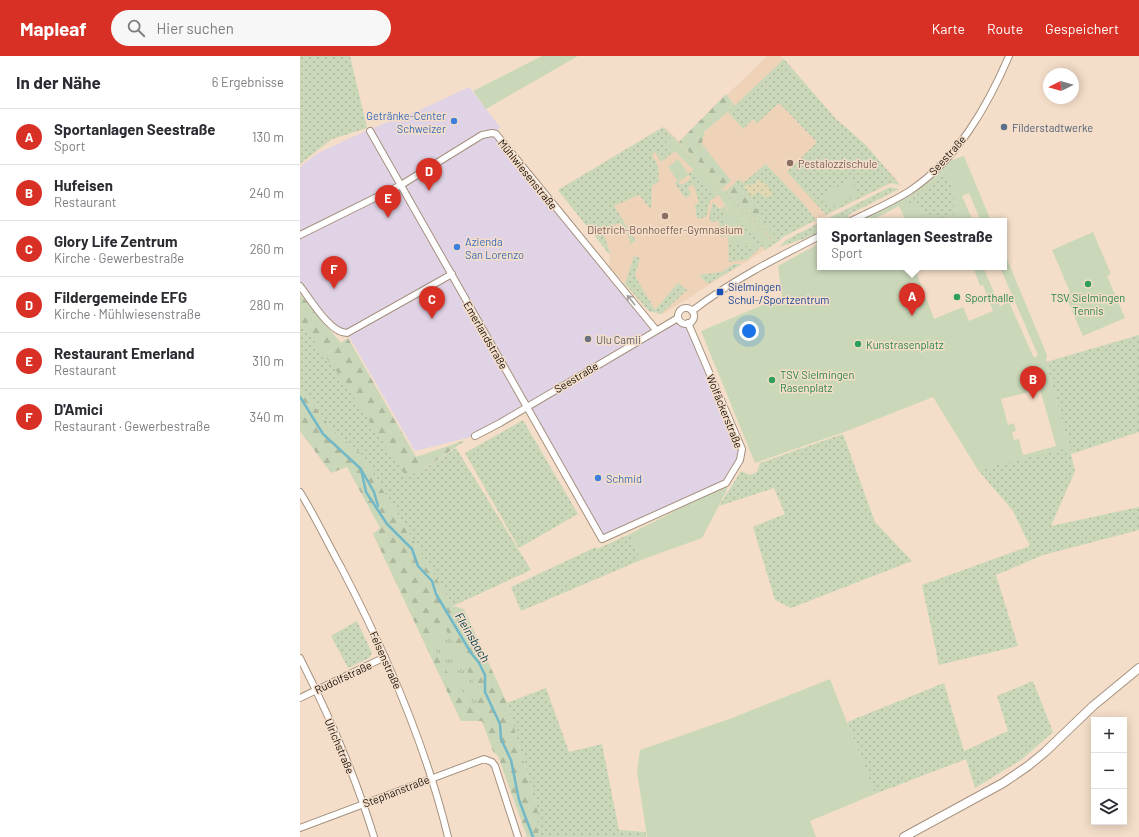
<!DOCTYPE html>
<html lang="de">
<meta charset="utf-8">
<style>
body{margin:0;font-family:Barlow,sans-serif;background:#f7f7f7;color:#2b2b33}
.controls{position:absolute;right:12px;bottom:12px;display:grid;overflow:hidden;border-radius:0px;box-shadow:0 2px 10px #0003}
.controls button{width:36px;height:36px;display:grid;place-items:center;padding:0;border:0;border-bottom:1px solid #e1e1e2;background:#fff;color:#2b2b33;font:20px sans-serif}
.compass{position:absolute;left:743px;top:12px;width:36px;height:36px;border-radius:50%;background:#fff;box-shadow:0 2px 10px #0003;rotate:265deg}
.you{position:absolute;left:449px;top:275px;width:14px;height:14px;margin:-10px;border:3px solid #fff;border-radius:50%;background:#1a73e8;box-shadow:0 0 0 6px #1a73e833}
.badge{display:grid;place-items:center;width:26px;height:26px;border-radius:50%;background:#d93025;color:#fff;font-size:13px;font-weight:700}
.pin{position:absolute;translate:-50% -33px;filter:drop-shadow(0 1px 2px #0008)}
.pin::after{content:'';position:absolute;top:21px;width:14px;height:12px;background:inherit;clip-path:polygon(0 0,100% 0,50% 100%)}
.popup{position:absolute;left:517px;top:162px;width:190px;height:52px;box-sizing:border-box;display:grid;place-content:center;border-radius:0px;background:#fff;filter:drop-shadow(0 1px 3px #0005);font-size:13px;white-space:nowrap;color:#7c7c81}
.popup b{font-size:15px;color:#2b2b33}
.popup::after{content:'';position:absolute;left:50%;top:100%;margin-left:-8px;border:8px solid transparent;border-top-color:#fff}
.list{margin:0;padding:0;list-style:none}
h2{display:flex;justify-content:space-between;align-items:center;height:52px;margin:0;padding:0 16px;font-size:17px}
h2 small{font-size:13px;font-weight:400;color:#7c7c81}
.list li{display:grid;grid-template-columns:26px 1fr auto;gap:12px;align-items:center;box-sizing:border-box;height:56px;padding:0 16px;border-top:1px solid #e1e1e2}
.list b{display:block;font-size:15px;white-space:nowrap}
.list p{margin:0;font-size:13px;white-space:nowrap;color:#7c7c81}
.list em{font-size:13px;font-style:normal;color:#7c7c81}
.icon{flex:none;width:22px;height:22px;fill:none;stroke:currentColor;stroke-width:2;stroke-linecap:round;stroke-linejoin:round}
.map{position:relative;flex:none;width:839px;height:781px;overflow:hidden}
header{display:flex;align-items:center;gap:24px;box-sizing:border-box;height:56px;padding:0 20px;background:#d93025;color:#fff}
header strong{font-size:19px}
nav{display:flex;gap:22px;margin-inline-start:auto;font-size:14px}
.search{width:280px;height:36px;background:#f7f7f7;display:flex;align-items:center;gap:10px;box-sizing:border-box;padding:0 14px;border-radius:22px;color:#7c7c81;font-size:15px}
main{display:flex}
aside{flex:1;background:#fff}
.map>svg:first-child{display:block}
</style>
<header>
<strong>Mapleaf</strong>
<div class="search"><svg class="icon" aria-label="search" viewBox="0 0 24 24"><circle cx="10" cy="10" r="6"/><path d="M15 15l6 6"/></svg>Hier suchen</div>
<nav><a>Karte</a><a>Route</a><a>Gespeichert</a></nav>
</header>
<main>
<aside>
<h2>In der Nähe<small>6 Ergebnisse</small></h2>
<ul class="list">
<li><span class="badge">A</span><div><b>Sportanlagen Seestraße</b><p>Sport</p></div><em>130 m</em></li>
<li><span class="badge">B</span><div><b>Hufeisen</b><p>Restaurant</p></div><em>240 m</em></li>
<li><span class="badge">C</span><div><b>Glory Life Zentrum</b><p>Kirche · Gewerbestraße</p></div><em>260 m</em></li>
<li><span class="badge">D</span><div><b>Fildergemeinde EFG</b><p>Kirche · Mühlwiesenstraße</p></div><em>280 m</em></li>
<li><span class="badge">E</span><div><b>Restaurant Emerland</b><p>Restaurant</p></div><em>310 m</em></li>
<li><span class="badge">F</span><div><b>D'Amici</b><p>Restaurant · Gewerbestraße</p></div><em>340 m</em></li>
</ul>
</aside>
<div class="map">
<svg width="839" height="781" viewBox="0 0 839 781">
<defs>
<pattern id="grass-dots" width="8" height="8" patternUnits="userSpaceOnUse"><rect width="8" height="8" fill="#cad8b9"/><path d="M2 2h.1M6 6h.1" fill="none" stroke="#adb89e" stroke-width="1.8" stroke-linecap="round"/></pattern>
<pattern id="forest-firs" width="22" height="20" patternUnits="userSpaceOnUse"><rect width="22" height="20" fill="#cad8b9"/><path d="M5 1l3.5 6h-7zM16 11l3.5 6h-7z" fill="#adb89e"/></pattern>
<pattern id="sand-dots" width="8" height="8" patternUnits="userSpaceOnUse"><rect width="8" height="8" fill="#e2d9b4"/><path d="M2 2h.1M6 6h.1" fill="none" stroke="#c1b999" stroke-width="1.8" stroke-linecap="round"/></pattern>
<pattern id="park-tufts" width="24" height="20" patternUnits="userSpaceOnUse"><rect width="24" height="20" fill="#cad8b9"/><path d="M3 7l-1-3M5 7V3M7 7l1-3M15 17l-1-3M17 17v-4M19 17l1-3" fill="none" stroke="#adb89e"/></pattern>
</defs>
<rect width="100%" height="100%" fill="#f4dec9"/>
<path fill="#e0d3e6" d="M169,31L200,71L196,78L356,274L379,264L386,268L442,399L426,427L302,483L227,351L175,380L115,395L47,277H40L0,230V112L2,109L18,97L70,73L122,53Z"/>
<path fill="#efd3b9" d="M467,0H481L536,63L598,124L483,180L476,187L363,258H359L348,254L309,210L310,199L258,134L365,71L379,85Z"/>
<g fill="url(#grass-dots)">
<path d="M0,0H50L67,72L32,83L0,108Z"/>
<path d="M484,3L536,63L565,88L600,129L590,127L526,159L487,116L517,86L479,47L457,67L453,63L443,73L428,56Z"/>
<path d="M363,71L424,131L422,133L371,81L366,86L375,95L361,106L355,96L352,99L358,110L359,125L352,130L351,153L339,139L314,150L336,185L331,188L325,171L319,167L302,175L310,196L309,198L258,134Z"/>
<path d="M466,108L503,147L516,164L483,181L479,185L467,170L465,163L435,127L439,123L443,127Z"/>
<path d="M394,114L418,139L410,145L406,161L397,163L395,149L399,147L394,129L388,131L391,139L385,142L375,127L377,125L381,129L391,123L388,118Z"/>
<path d="M644,115C655,130 655,142 654,160L640,165L608,146Z"/>
<path d="M590,131L599,133L548,159L549,162L542,165L525,164Z"/>
<path d="M425,134L476,187L465,194L462,190L447,204L429,206L428,182C435,188 444,191 452,189L419,140L468,190L473,185L424,136Z"/>
<path d="M413,146L424,158C422,165 422,174 427,180L420,181L419,165L411,166L409,160Z"/>
<path d="M517,168L520,172L515,179L479,191L486,184Z"/>
<path d="M334,200L340,202L335,220L355,254L378,227L387,234L361,258L349,255L325,228Z"/>
<path d="M434,208H442L408,228L399,219L422,216Z"/>
<path d="M0,267L118,417L156,392L231,514L153,550L61,398L32,373L0,332Z"/>
<path d="M839,279V376L771,398L775,415L751,470L839,451V474L743,499L696,519L718,590L639,609L622,529L730,490L713,455L678,414L768,391L771,398L746,306Z"/>
<path d="M223,364L278,458L219,492L165,397Z"/>
<path d="M543,378L575,466L612,505L491,552L475,544L453,471L485,458L474,432L419,450L441,415L450,419L457,416L460,407Z"/>
<path d="M330,478L341,504L221,555L211,531L296,491L297,493Z"/>
<path d="M57,565L72,597L69,602L48,612L31,580Z"/>
<path d="M733,625L753,676L721,704L675,732L666,703L575,738L547,666L644,627L664,695L708,675L697,640Z"/>
<path d="M246,632L269,696L302,688L319,774L346,776V781H240L238,775V756L207,647Z"/>
</g>
<g fill="url(#forest-firs)">
<path d="M426,38L435,50L404,76L402,88L431,125L424,131L379,86Z"/>
<path d="M435,127L465,163L467,170L479,185L476,187L426,135Z"/>
<path d="M0,238L41,287L48,282L116,401L166,384L118,417L105,419L38,317L0,267Z"/>
<path d="M0,332L32,373L61,398L153,550L164,553L207,647L238,756V775L240,781H227L198,700L193,695L182,665H161L73,478L80,472L47,411L31,417L0,375Z"/>
</g>
<path fill="url(#sand-dots)" d="M458,124L467,129L473,140L465,141L458,136L452,141L444,131L446,129L456,128V125Z"/>
<path fill="url(#park-tufts)" d="M146,574L176,631L177,648L172,647L147,616L144,606L129,587Z"/>
<g fill="#cad8b9" fill-rule="evenodd">
<path d="M242,0H278L186,53L173,35Z"/>
<path d="M371,81L473,186L468,190L366,86Z"/>
<path d="M664,100L691,165H681L669,137L662,140L673,165H644L654,160C655,142 655,130 644,115L608,146L640,165H606L599,150L570,165H561L649,105Z"/>
<path d="M378,103L389,119L378,126L368,111Z"/>
<path d="M551,124L558,138L530,152L523,138Z"/>
<path d="M424,150L459,189L456,192L452,189C432,193 419,177 424,158L420,153Z"/>
<path d="M793,176L811,218L807,220L825,262L783,280L765,239L770,236L752,194Z"/>
<path d="M520,187V211H614L634,263L663,251L669,265L693,255L683,229L680,230L673,211H683L700,250L709,246L734,302L738,299L700,211H704V196L747,299L746,306L771,398L767,392L678,414L633,341L547,375L455,407L401,275L482,241L478,210ZM740,333L756,390L723,399L719,383L714,384L712,376L716,375L714,367L708,369L701,343Z"/>
<path d="M427,428V434L402,482L341,504L330,478Z"/>
<path d="M530,623L575,738L510,765L516,781H347L337,716L340,694L432,662Z"/>
</g>
<g fill="none" stroke-linecap="round" stroke-linejoin="round">
<g stroke="#73b8c7" stroke-width="2.5">
<path d="M0,341L23,378L61,413L66,436L87,468L112,493L118,510L132,525L136,538L171,597L179,607L185,619V636L200,668L201,683L211,704L219,744L233,781"/>
<path d="M62,415L74,436L78,450"/>
</g>
<defs>
<g id="minor">
<path d="M70,75L302,483L426,427L440,404L442,393L388,267"/>
<path d="M551,165C571,155 593,146 611,134C658,102 687,51 709,0"/>
<path d="M0,179L101,129L182,79L192,77L196,78L356,274"/>
<path d="M0,230C11,244 30,277 47,277L152,218"/>
<circle cx="386" cy="260" r="8"/>
<path d="M392,255C431,225 476,202 520,180"/>
<path d="M175,380L200,367L378,262"/>
<path d="M0,436C15,460 27,486 41,511C86,597 125,686 148,781"/>
<path d="M0,602C29,659 55,719 74,781"/>
<path d="M0,642L85,601"/>
<path d="M0,772L184,703L192,706L195,710L218,781"/>
</g>
<path id="tertiary" d="M604,781L703,727L728,710L745,696L793,650L839,612"/>
</defs>
<use href="#minor" stroke="#a5917e" stroke-width="8"/>
<use href="#tertiary" stroke="#a5917e" stroke-width="10"/>
<use href="#minor" stroke="#fff" stroke-width="6"/>
<use href="#tertiary" stroke="#fff" stroke-width="8"/>
</g>
<defs><path id="oneway-shaft" d="M-6 0H5M1.5-3L5.5 0L1.5 3" fill="none" stroke-width="1.6" stroke-linecap="round" stroke-linejoin="round"/></defs>
<use stroke="#a39f9d" href="#oneway-shaft" transform="translate(331 244) rotate(-129)"/>
<g fill="#3f7fe0" stroke="#f4dec9" stroke-width="1.5">
<circle cx="154" cy="65" r="4"/>
<circle cx="157" cy="191" r="4"/>
<circle cx="298" cy="422" r="4"/>
</g>
<circle fill="#5c6f8a" stroke="#f4dec9" stroke-width="1.5" cx="704" cy="71" r="4"/>
<g fill="#8d6e63" stroke="#f4dec9" stroke-width="1.5">
<circle cx="490" cy="107" r="4"/>
<circle cx="365" cy="160" r="4"/>
</g>
<g fill="#2e9e5b" stroke="#f4dec9" stroke-width="1.5">
<circle cx="788" cy="228" r="4"/>
<circle cx="657" cy="241" r="4"/>
<circle cx="558" cy="288" r="4"/>
<circle cx="472" cy="324" r="4"/>
</g>
<rect fill="#1a4fb4" stroke="#f4dec9" stroke-width="1.5" x="416" y="232" width="8" height="8" rx="2"/>
<circle fill="#6b7280" stroke="#f4dec9" stroke-width="1.5" cx="288" cy="283" r="4"/>
<g text-anchor="middle" dominant-baseline="central" stroke-width="3" stroke-linejoin="round" paint-order="stroke">
<g font-size="11" fill="#366cbe" stroke="#f4dec9" text-anchor="start">
<text x="146" y="59" text-anchor="end">Getränke-Center<tspan x="146" dy="13">Schweizer</tspan></text>
<text x="165" y="185">Azienda<tspan x="165" dy="13">San Lorenzo</tspan></text>
<text x="306" y="422">Schmid</text>
</g>
<g font-size="11" fill="#4e5e75" stroke="#f4dec9" text-anchor="start">
<text x="712" y="71">Filderstadtwerke</text>
</g>
<g font-size="11" fill="#181009" stroke="#f4dec9">
<text transform="translate(647 99) rotate(-48)">Seestraße</text>
<text transform="translate(228 118) rotate(51)">Mühlwiesenstraße</text>
<text transform="translate(186 279) rotate(60)">Emerlandstraße</text>
<text transform="translate(276 321) rotate(-31)">Seestraße</text>
<text transform="translate(425 355) rotate(68)">Wolfäckerstraße</text>
<text transform="translate(86 604) rotate(66)">Felsenstraße</text>
<text transform="translate(43 621) rotate(-25)">Rudolfstraße</text>
<text transform="translate(40 690) rotate(67)">Ulrichstraße</text>
<text transform="translate(96 735) rotate(-21)">Stephanstraße</text>
</g>
<g font-size="11" fill="#785e54" stroke="#f4dec9" text-anchor="start">
<text x="498" y="107">Pestalozzischule</text>
<text x="365" y="173" text-anchor="middle">Dietrich-Bonhoeffer-Gymnasium</text>
</g>
<g font-size="11" fill="#164399" stroke="#f4dec9" text-anchor="start">
<text x="428" y="230">Sielmingen<tspan x="428" dy="13">Schul-/Sportzentrum</tspan></text>
</g>
<g font-size="11" fill="#27864d" stroke="#f4dec9" text-anchor="start">
<text x="665" y="241">Sporthalle</text>
<text x="788" y="241" text-anchor="middle">TSV Sielmingen<tspan x="788" dy="13">Tennis</tspan></text>
<text x="566" y="288">Kunstrasenplatz</text>
<text x="480" y="318">TSV Sielmingen<tspan x="480" dy="13">Rasenplatz</tspan></text>
</g>
<g font-size="11" fill="#5b616d" stroke="#f4dec9" text-anchor="start">
<text x="296" y="283">Ulu Camii</text>
</g>
<g font-size="12" font-style="italic" fill="#00414c" stroke="#f4dec9">
<text transform="translate(173 581) rotate(59)">Fleinsbach</text>
</g>
</g>
</svg>
<div class="controls">
<button>+</button>
<button>−</button>
<button><svg class="icon" aria-label="layers" viewBox="0 0 24 24"><path d="M12 4l9 5-9 5-9-5zM3 14l9 5 9-5"/></svg></button>
</div>
<svg class="compass" viewBox="-18 -18 36 36"><path d="M0-13l5 13h-10z" fill="#e53935"/><path d="M0 13l5-13h-10z" fill="#7c7c81"/></svg>
<div class="you"></div>
<div class="pin badge" style="left:612px;top:260px">A</div>
<div class="popup"><b>Sportanlagen Seestraße</b>Sport</div>
<div class="pin badge" style="left:733px;top:343px">B</div>
<div class="pin badge" style="left:132px;top:263px">C</div>
<div class="pin badge" style="left:129px;top:135px">D</div>
<div class="pin badge" style="left:88px;top:162px">E</div>
<div class="pin badge" style="left:34px;top:233px">F</div>
</div>
</main>
